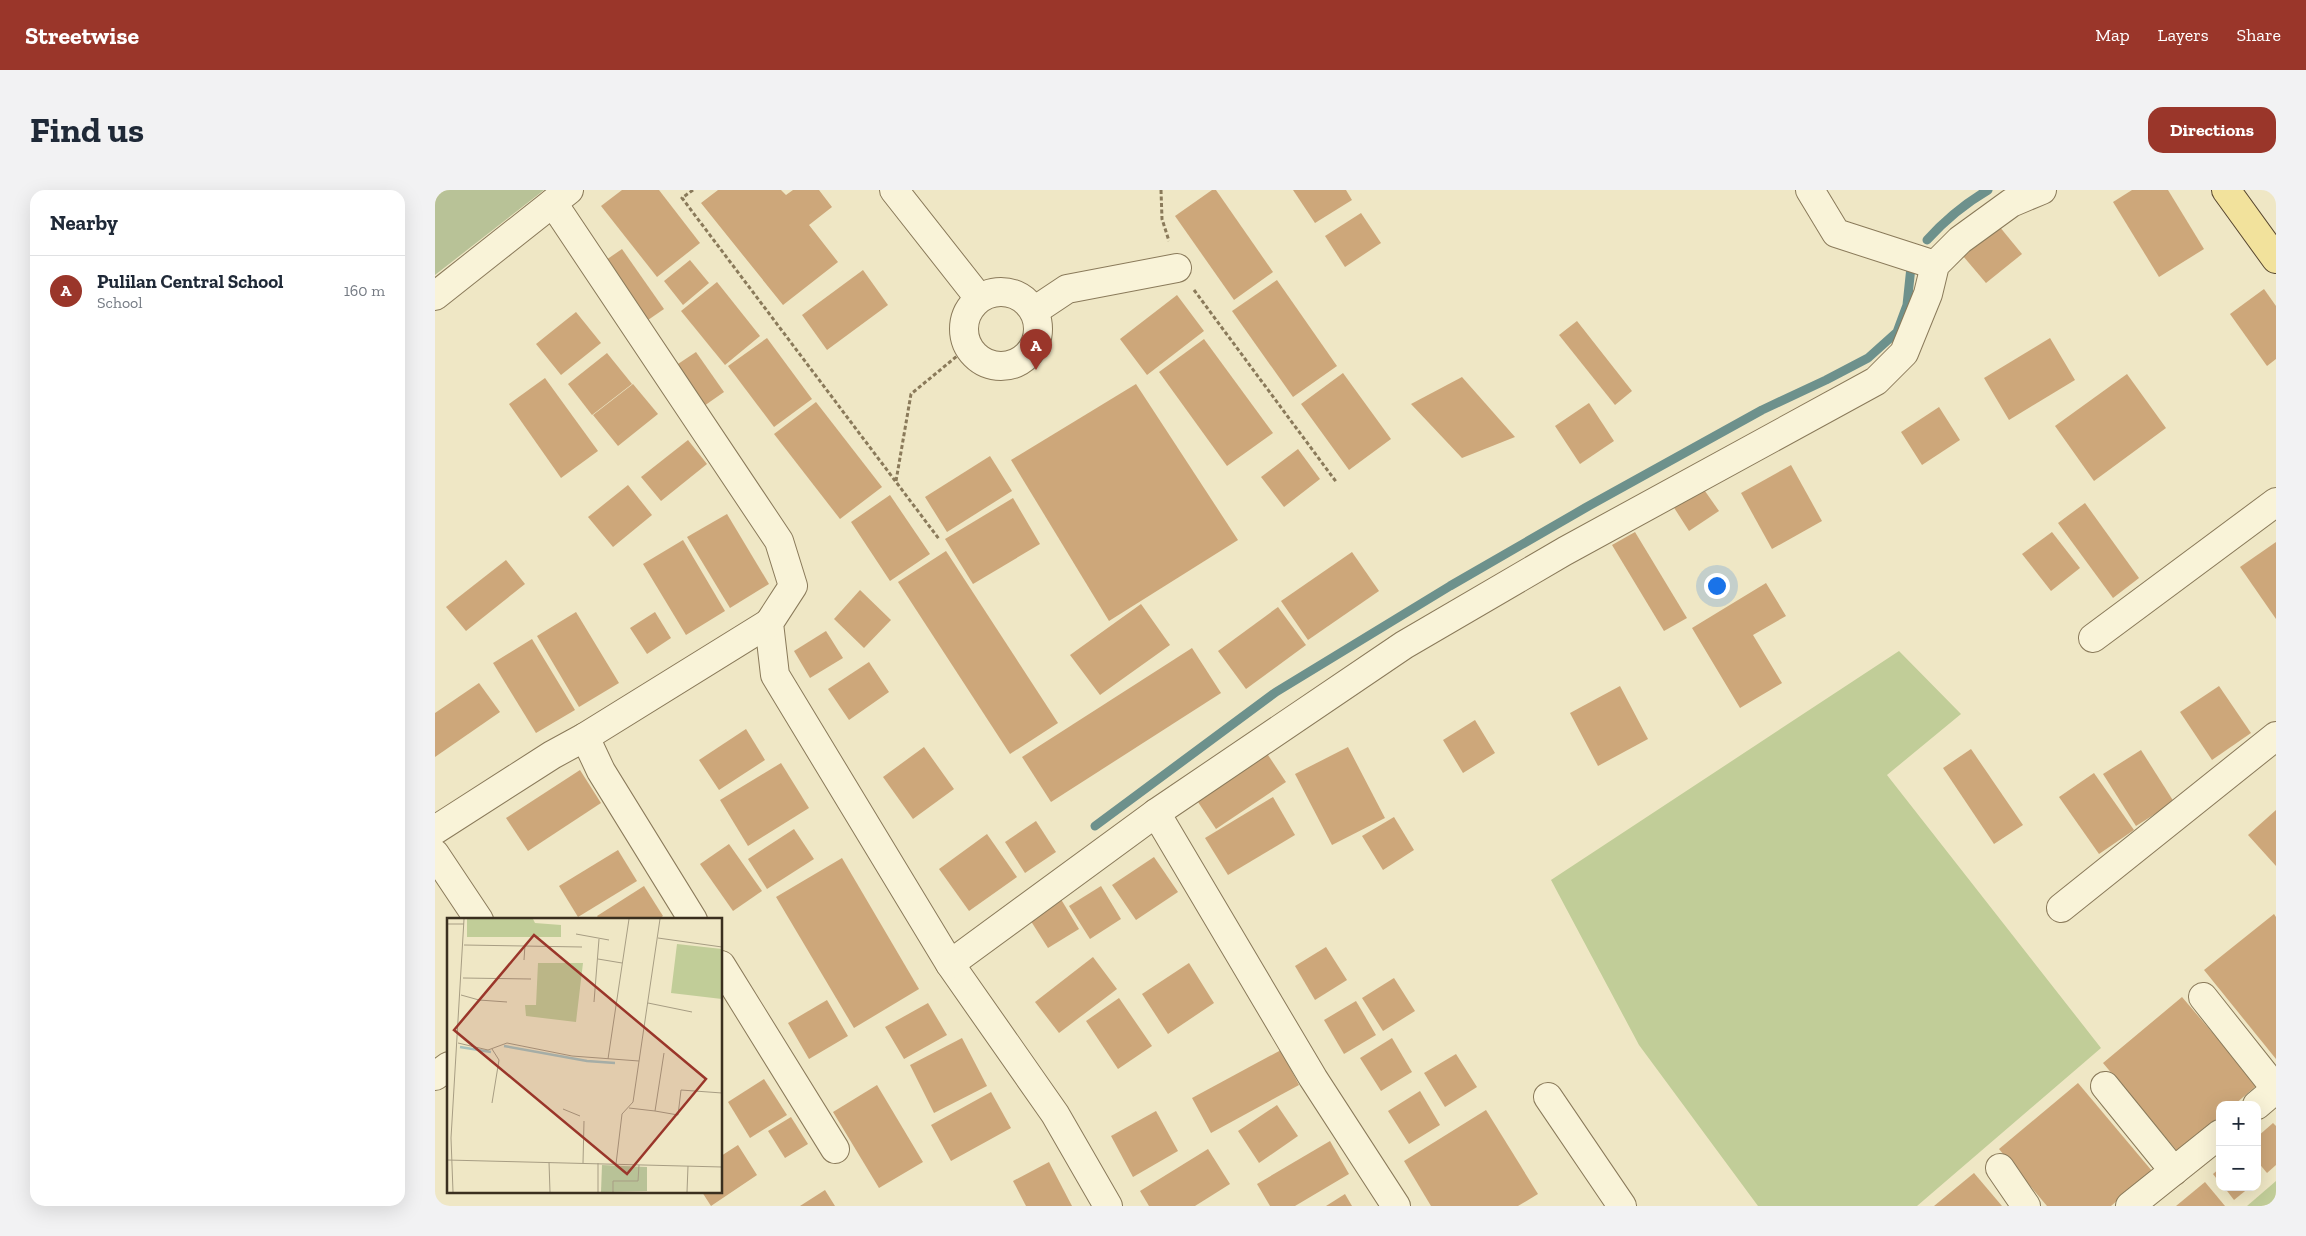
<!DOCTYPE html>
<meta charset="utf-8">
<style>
body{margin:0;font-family:"Zilla Slab",serif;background:#f2f2f3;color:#1f2937}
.controls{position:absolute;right:15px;bottom:15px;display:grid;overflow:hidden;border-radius:10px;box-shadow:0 5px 20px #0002}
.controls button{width:45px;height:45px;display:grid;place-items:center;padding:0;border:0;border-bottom:1px solid #e0e1e3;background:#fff;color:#1f2937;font:25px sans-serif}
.you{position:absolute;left:1281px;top:395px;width:18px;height:18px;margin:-12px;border:4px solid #fff;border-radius:50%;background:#1a73e8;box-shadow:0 0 0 8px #1a73e833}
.badge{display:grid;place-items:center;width:32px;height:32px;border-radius:50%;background:#9a362a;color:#fff;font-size:16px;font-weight:700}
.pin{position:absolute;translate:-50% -41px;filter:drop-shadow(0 1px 2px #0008)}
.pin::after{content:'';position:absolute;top:26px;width:18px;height:15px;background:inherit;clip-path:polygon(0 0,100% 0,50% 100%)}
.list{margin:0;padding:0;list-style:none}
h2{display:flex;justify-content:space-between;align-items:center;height:65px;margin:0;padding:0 20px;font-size:21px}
h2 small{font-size:16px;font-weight:400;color:#747a83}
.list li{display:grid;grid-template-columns:32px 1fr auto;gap:15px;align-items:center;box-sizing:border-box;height:70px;padding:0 20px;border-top:1px solid #e0e1e3}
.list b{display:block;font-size:19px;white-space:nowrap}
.list p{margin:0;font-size:16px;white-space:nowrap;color:#747a83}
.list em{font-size:16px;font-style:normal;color:#747a83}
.map{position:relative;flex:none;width:1841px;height:1016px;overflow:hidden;border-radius:15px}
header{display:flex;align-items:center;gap:30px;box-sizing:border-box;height:70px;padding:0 25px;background:#9a362a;color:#fff}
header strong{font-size:24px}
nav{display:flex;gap:28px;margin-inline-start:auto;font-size:18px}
.intro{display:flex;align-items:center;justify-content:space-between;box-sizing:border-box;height:120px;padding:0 30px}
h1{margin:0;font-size:35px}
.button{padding:12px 22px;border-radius:15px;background:#9a362a;color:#fff;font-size:18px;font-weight:700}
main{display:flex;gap:30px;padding:0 30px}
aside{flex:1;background:#fff;border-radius:15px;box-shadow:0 5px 20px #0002}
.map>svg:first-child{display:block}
</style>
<header>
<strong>Streetwise</strong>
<nav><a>Map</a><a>Layers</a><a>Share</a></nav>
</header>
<div class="intro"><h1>Find us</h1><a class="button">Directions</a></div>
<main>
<aside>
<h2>Nearby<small></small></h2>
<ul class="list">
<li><span class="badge">A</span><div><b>Pulilan Central School</b><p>School</p></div><em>160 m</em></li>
</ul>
</aside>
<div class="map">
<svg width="1841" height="1016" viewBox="0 0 1841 1016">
<rect width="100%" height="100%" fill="#efe7c5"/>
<g fill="#c1cd98">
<path d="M1464,461L1526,524L1452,585L1666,858L1482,1016H1323L1204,855L1116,690Z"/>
<path d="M1841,991V1016H1812Z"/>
</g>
<path fill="#b8c297" d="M0,0H109L0,85Z"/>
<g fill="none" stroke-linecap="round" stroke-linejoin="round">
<g stroke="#6d918c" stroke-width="9">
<path d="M1492,50C1510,30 1529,14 1553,0"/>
<path d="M660,636L841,502L1015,396L1150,318L1327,220L1391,190L1433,168L1462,142L1472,115L1476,77"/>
</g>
</g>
<g fill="#cda77a">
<path d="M187,0H224L265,53L222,87L166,16Z"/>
<path d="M283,0H346L351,5L358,0H384L397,17L374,35L403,72L348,115L266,13Z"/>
<path d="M777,0H781L838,82L799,110L740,26Z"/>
<path d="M858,0H911L917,10L880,33Z"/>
<path d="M1697,0H1733L1769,59L1724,87L1678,12Z"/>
<path d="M926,23L946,53L910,77L890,46Z"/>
<path d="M1564,36L1587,64L1551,93L1528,66Z"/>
<path d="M187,59L229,119L213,130L171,70Z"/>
<path d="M255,70L274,93L248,115L229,91Z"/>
<path d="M428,80L453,115L392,160L367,125Z"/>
<path d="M842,90L902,176L858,207L797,121Z"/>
<path d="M282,92L325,146L290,175L246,121Z"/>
<path d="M1829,99L1841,116V169L1832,176L1795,124Z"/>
<path d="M742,105L769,141L712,185L685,149Z"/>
<path d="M141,122L166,153L126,185L101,154Z"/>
<path d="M1142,131L1197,201L1180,215L1124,145Z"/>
<path d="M332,148L377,209L339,237L293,176Z"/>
<path d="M1615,148L1640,190L1574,230L1549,188Z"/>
<path d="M769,149L838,243L792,276L724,182Z"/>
<path d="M261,162L289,202L269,216L240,176Z"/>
<path d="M172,163L197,194L157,225L133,194Z"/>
<path d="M908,183L956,249L914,280L866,214Z"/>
<path d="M1692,184L1731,238L1659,291L1620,236Z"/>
<path d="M1027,187L1080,247L1027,268L976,214Z"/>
<path d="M110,188L163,261L126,288L74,214Z"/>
<path d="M198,194L223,224L183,256L158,225Z"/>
<path d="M701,194L803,350L674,431L576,270Z"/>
<path d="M381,212L447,297L405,329L339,244Z"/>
<path d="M1154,213L1179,251L1145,274L1120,236Z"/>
<path d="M1504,217L1525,250L1487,275L1466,242Z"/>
<path d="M253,250L272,274L226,311L206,287Z"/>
<path d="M863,259L885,289L849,317L826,287Z"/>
<path d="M555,266L577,301L512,342L490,307Z"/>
<path d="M1356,275L1387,331L1337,359L1306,303Z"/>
<path d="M1265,294L1284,321L1254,341L1236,313Z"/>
<path d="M193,295L217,325L178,357L153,327Z"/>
<path d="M455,305L495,364L455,391L416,332Z"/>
<path d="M578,308L605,354L538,394L510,349Z"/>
<path d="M1650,313L1704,388L1678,408L1623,333Z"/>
<path d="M292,324L334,394L295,418L252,347Z"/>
<path d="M1200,342L1252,428L1229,441L1177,355Z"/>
<path d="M1617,342L1645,378L1616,401L1587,364Z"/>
<path d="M248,350L290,421L251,445L208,374Z"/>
<path d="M1841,352V429L1805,377Z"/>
<path d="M511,361L623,533L575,564L463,392Z"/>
<path d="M917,362L944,401L873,450L846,411Z"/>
<path d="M71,370L90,394L31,441L11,417Z"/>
<path d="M1331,393L1351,426L1318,445L1347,493L1305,518L1257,438Z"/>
<path d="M425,400L456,430L429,458L399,429Z"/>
<path d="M706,414L735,455L665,505L635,465Z"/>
<path d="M843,417L871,455L811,499L783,461Z"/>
<path d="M141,422L184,493L144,517L102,446Z"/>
<path d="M220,422L236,448L212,464L195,438Z"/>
<path d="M391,441L408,468L375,488L359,461Z"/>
<path d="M97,449L140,520L101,543L58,473Z"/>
<path d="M757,458L786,503L616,612L587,567Z"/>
<path d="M434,472L454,502L414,530L393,499Z"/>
<path d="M44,493L65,522L0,567V523Z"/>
<path d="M1185,496L1213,549L1163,576L1135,523Z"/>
<path d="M1784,496L1816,543L1777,570L1745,522Z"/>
<path d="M1040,530L1060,563L1028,583L1008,550Z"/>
<path d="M311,539L330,570L284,600L264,570Z"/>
<path d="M489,557L519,599L478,629L448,587Z"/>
<path d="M913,557L950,628L897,655L860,584Z"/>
<path d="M1536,559L1588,635L1559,654L1508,578Z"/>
<path d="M1706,560L1739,612L1701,636L1668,584Z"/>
<path d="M831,562L851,592L781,639L761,609Z"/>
<path d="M346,573L374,618L313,656L285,610Z"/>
<path d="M145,580L166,613L93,661L71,628Z"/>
<path d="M1659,583L1699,640L1664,664L1624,607Z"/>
<path d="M838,607L860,645L793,685L770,648Z"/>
<path d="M1841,620V676L1813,645Z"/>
<path d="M959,627L979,660L948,680L927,646Z"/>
<path d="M601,631L621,662L590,683L570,652Z"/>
<path d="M359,639L379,669L332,699L313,669Z"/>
<path d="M552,644L582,687L534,721L504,679Z"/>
<path d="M294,654L327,701L298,721L265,674Z"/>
<path d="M183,660L202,691L143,727L124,696Z"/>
<path d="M719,667L743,702L701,730L677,695Z"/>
<path d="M407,668L484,799L419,838L341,707Z"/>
<path d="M209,696L228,726L223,730H165L162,726Z"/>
<path d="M666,696L686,729L655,749L634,716Z"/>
<path d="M624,706L644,739L613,758L592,725Z"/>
<path d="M1839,724L1841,727V869L1769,780Z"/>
<path d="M891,757L912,790L880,810L860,776Z"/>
<path d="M658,767L682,799L624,843L600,812Z"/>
<path d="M754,773L779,813L733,844L707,804Z"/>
<path d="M959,788L980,821L948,841L927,808Z"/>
<path d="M1747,807L1822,895L1799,915H1785V926L1743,962L1668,873Z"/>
<path d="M684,808L717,856L683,879L651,831Z"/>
<path d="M392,810L413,846L374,869L353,833Z"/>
<path d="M921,811L941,845L909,864L889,830Z"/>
<path d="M493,813L512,845L469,869L450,837Z"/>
<path d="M527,848L552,896L499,923L475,875Z"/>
<path d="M957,848L977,882L946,901L925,868Z"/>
<path d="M846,860L864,895L776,943L757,908Z"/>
<path d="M1021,864L1042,897L1010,917L989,883Z"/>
<path d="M329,889L352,925L315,948L293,912Z"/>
<path d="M1643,893L1717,981L1676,1016H1612L1564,959Z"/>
<path d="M442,895L488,972L444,998L398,922Z"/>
<path d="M985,901L1005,935L974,954L953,921Z"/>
<path d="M556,902L576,938L516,971L496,935Z"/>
<path d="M842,915L863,946L824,973L803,941Z"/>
<path d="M1051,920L1103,1004L1083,1016H996L969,971Z"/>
<path d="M721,921L743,961L698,987L676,946Z"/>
<path d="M356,927L373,954L350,968L333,941Z"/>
<path d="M1838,933L1841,936V975L1832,983L1822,971V947Z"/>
<path d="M895,951L914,984L860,1016H835L822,994Z"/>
<path d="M303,955L322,985L276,1016L267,1002H286V966Z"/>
<path d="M773,959L795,994L760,1016H714L705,1001Z"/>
<path d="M614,972L637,1016H591L578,991Z"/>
<path d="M1785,978V993L1778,984Z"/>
<path d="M1539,983L1567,1016H1499Z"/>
<path d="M1770,992L1790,1016H1741Z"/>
<path d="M1789,997H1815L1799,1010Z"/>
<path d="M390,1000L400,1016H365Z"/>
<path d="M910,1004L917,1016H891Z"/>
</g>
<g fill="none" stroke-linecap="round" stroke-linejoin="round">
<defs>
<g id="minor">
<path d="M459,0L544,108"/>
<path d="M1375,0L1401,43L1500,75"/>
<path d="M118,13L344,351L358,396L334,433L340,485L515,774L620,924L673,1016"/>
<circle cx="566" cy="139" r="37"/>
<path d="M0,106L134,0"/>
<path d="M599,121L632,99L742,78"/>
<path d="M1658,448L1841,312"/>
<path d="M150,547L334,433"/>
<path d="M721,623L878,888L961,1016"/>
<path d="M0,640L117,565L150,547L166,581L258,730"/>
<path d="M0,664L44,730"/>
<path d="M1626,718L1841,546"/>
<path d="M515,774L721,623L969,455L1130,361L1441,191L1469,163L1493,104L1500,75L1525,50L1576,13L1607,0"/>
<path d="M286,775L400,959"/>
<path d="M1768,807L1841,899"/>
<path d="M0,886L14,876"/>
<path d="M1670,896L1739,981"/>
<path d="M1113,907L1187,1016"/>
<path d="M1822,915L1841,899"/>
<path d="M1565,978L1591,1016"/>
<path d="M1695,1016L1785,944"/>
</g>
<path id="major" d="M1791,0L1841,69"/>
</defs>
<use href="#minor" stroke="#8a7a5a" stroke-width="30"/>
<use href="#major" stroke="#58472f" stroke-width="30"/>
<g stroke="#8a7a5a" stroke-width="3" stroke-dasharray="4 2.5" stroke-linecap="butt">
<path d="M258,0L247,8L504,349"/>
<path d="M726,0L727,29L734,51"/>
<path d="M759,100L902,293"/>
<path d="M461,291L476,204L533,157"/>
</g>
<use href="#minor" stroke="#f9f3d8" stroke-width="28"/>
<use href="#major" stroke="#f2e29c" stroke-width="28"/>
</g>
<g transform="translate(12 728)">
<rect width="275" height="275" fill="#efe7c5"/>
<path d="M20,1H86L88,5L114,7V19H20ZM230,26L275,31V81L224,75ZM91,45H136L129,104L79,98L78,87H89Z" fill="#c1cd98"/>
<path d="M155,247L200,249V273L154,274Z" fill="#b8c297"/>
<path fill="none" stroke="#a7c2bd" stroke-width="2.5" d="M57,128L140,143L168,145M13,129L44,134"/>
<path fill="none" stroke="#a79d83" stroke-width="1" d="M0,6H17M129,16L162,22M211,20L275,29M17,27L135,29M151,41L175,45M77,42L78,27M16,60L84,61M14,77L32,82L60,84M147,84L152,21M201,85L245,94M11,125L41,132L60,125L125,138L192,143M45,131L52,142L45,185M217,135L208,193L231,197L234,172L275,175M161,141L182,1M182,190L208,193M116,191L133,198M0,242L275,249M102,244L103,274M136,245L137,203M151,245V274M169,246L175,196L186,184L213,1M6,274L4,220L17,1M166,274V263H191L192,247M240,274L241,248"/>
<path fill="#9a362a" fill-opacity="0.15" stroke="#9a362a" stroke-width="2.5" d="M87,17L259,161L180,256L7,112Z"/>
<rect width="275" height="275" fill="none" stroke="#3a2f1f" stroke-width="2.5"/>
</g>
</svg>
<div class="controls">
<button>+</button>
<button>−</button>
</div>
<div class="you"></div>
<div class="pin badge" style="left:601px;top:180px">A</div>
</div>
</main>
